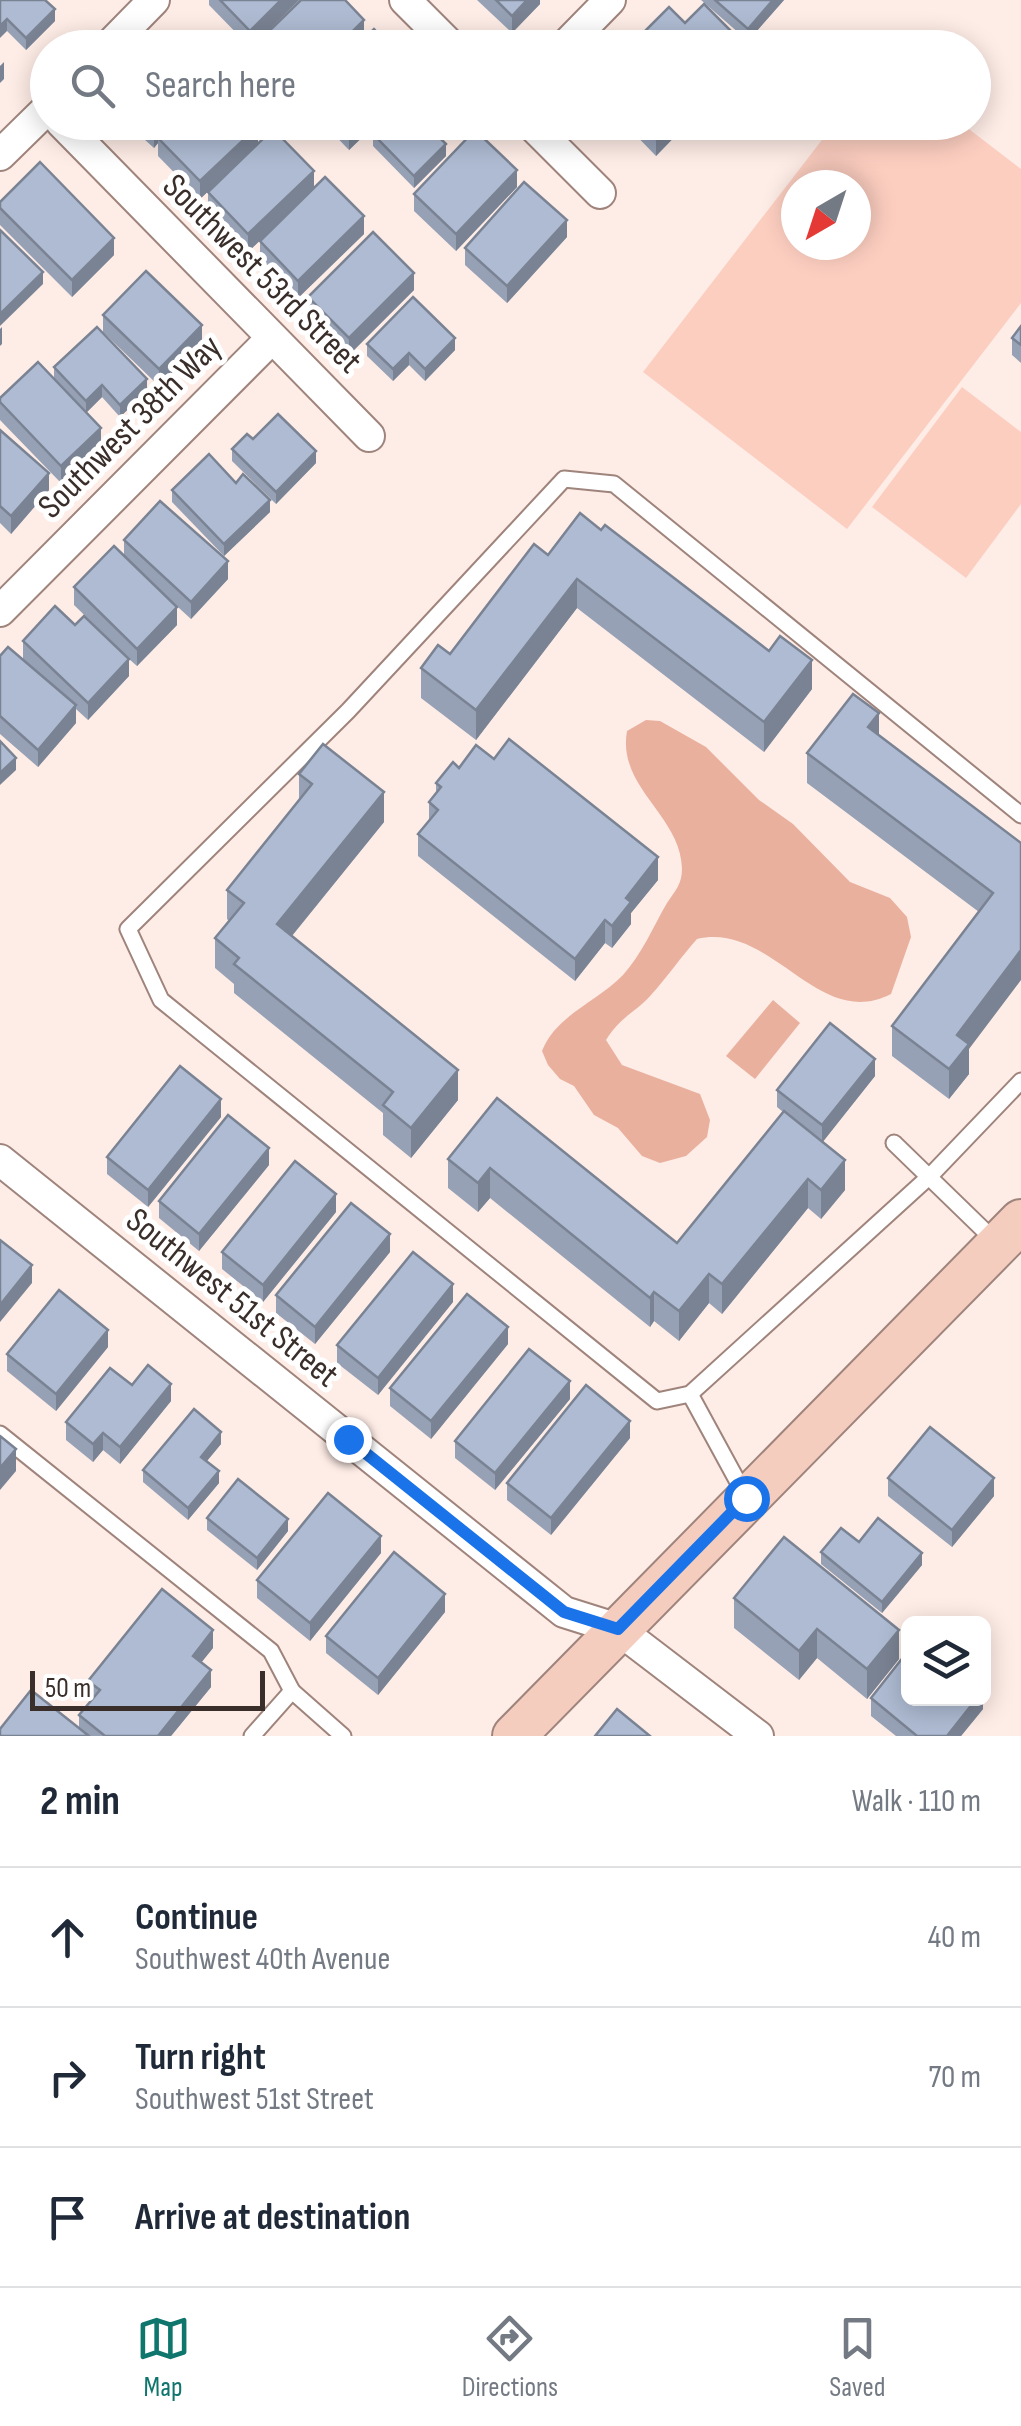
<!DOCTYPE html>
<meta charset="utf-8">
<style>
body{margin:0;font-family:"Sofia Sans Condensed",sans-serif;background:#f6f6f7;color:#1f2937}
.controls{position:absolute;right:30px;bottom:30px;display:grid;overflow:hidden;border-radius:15px;box-shadow:0 5px 25px #0003}
.controls button{width:90px;height:90px;display:grid;place-items:center;padding:0;border:0;border-bottom:2px solid #e0e1e3;background:#fff;color:#1f2937;font:50px sans-serif}
.compass{position:absolute;left:781px;top:170px;width:90px;height:90px;border-radius:50%;background:#fff;box-shadow:0 5px 25px #0003;rotate:219deg}
.scale{position:absolute;left:30px;bottom:25px;width:235px;box-sizing:border-box;padding-left:10px;border:5px solid #392e2a;border-top:0;font-size:28px;line-height:35px;white-space:nowrap;color:#392e2a;-webkit-text-stroke:8px #fff;paint-order:stroke}
.stop{position:absolute;width:30px;height:30px;margin:-22px;border:8px solid #1a73e8;border-radius:50%;background:#fff}
.stop.end{background:#1a73e8;border-color:#fff;box-shadow:0 2px 10px #0008}
.list{margin:0;padding:0;list-style:none}
h2{display:flex;justify-content:space-between;align-items:center;height:130px;margin:0;padding:0 40px;font-size:42px}
h2 small{font-size:32px;font-weight:400;color:#747a83}
.list li{display:grid;grid-template-columns:65px 1fr auto;gap:30px;align-items:center;box-sizing:border-box;height:140px;padding:0 40px;border-top:2px solid #e0e1e3}
.list b{display:block;font-size:38px;white-space:nowrap}
.list p{margin:0;font-size:32px;white-space:nowrap;color:#747a83}
.list em{font-size:32px;font-style:normal;color:#747a83}
.icon{flex:none;width:55px;height:55px;fill:none;stroke:currentColor;stroke-width:2;stroke-linecap:round;stroke-linejoin:round}
.map{position:relative;flex:none;width:1021px;height:1736px;overflow:hidden}
.search{position:absolute;background:#fff;box-shadow:0 5px 25px #0003;left:30px;right:30px;top:30px;height:110px;display:flex;align-items:center;gap:25px;box-sizing:border-box;padding:0 35px;border-radius:55px;color:#747a83;font-size:38px}
.sheet{height:550px;background:#fff}
nav{display:flex;justify-content:space-around;align-items:center;box-sizing:border-box;height:140px;border-top:2px solid #e0e1e3;background:#fff;font-size:28px;color:#747a83}
nav a{display:grid;justify-items:center;gap:5px}
nav .on{color:#0f766e}
.map>svg:first-child{display:block}
</style>
<div class="map">
<svg width="1021" height="1736" viewBox="0 0 1021 1736">
<rect width="100%" height="100%" fill="#feece6"/>
<g fill="#fccec0" fill-rule="evenodd">
<path d="M835,123H961L1021,169V303L847,529L643,372ZM796,185H856V245H796Z"/>
<path d="M962,387L1021,432V504L966,578L872,507Z"/>
</g>
<g fill="#eab09e">
<path d="M646,720L660,721L706,747L759,800L793,824L850,882L890,898L907,917L911,937L891,994C818,1032 772,921 697,939C681,957 668,976 651,995C635,1013 622,1015 606,1040L622,1065L700,1094L710,1120L707,1137L686,1156L660,1163L642,1156L618,1128L594,1115L574,1086L560,1079L548,1065L542,1051C556,1015 597,1002 623,975C642,954 653,927 667,903C675,891 682,884 682,869C681,815 617,788 627,731Z"/>
<path d="M773,1000L800,1023L755,1079L726,1056Z"/>
</g>
<g fill="none" stroke-linecap="round" stroke-linejoin="round">
<defs>
<g id="lane">
<path d="M1021,815L614,484L564,479L348,711L128,929L161,1000L657,1401L690,1394L931,1175L1021,1081"/>
<path d="M894,1143L995,1241"/>
<path d="M690,1394L745,1495"/>
<path d="M0,1434L271,1651L292,1691"/>
<path d="M252,1736L292,1691L343,1736"/>
</g>
<g id="street">
<path d="M405,0L453,48"/>
<path d="M107,48L154,0"/>
<path d="M563,48L610,0"/>
<path d="M61,122L369,436"/>
<path d="M529,122L600,193"/>
<path d="M0,155L48,108"/>
<path d="M0,611L272,338"/>
<path d="M0,1160L564,1612L618,1629L758,1736"/>
</g>
<path id="secondary" d="M514,1736L1021,1221"/>
</defs>
<use href="#lane" stroke="#9f847c" stroke-width="19"/>
<use href="#street" stroke="#9f847c" stroke-width="34"/>
<use href="#secondary" stroke="#9f847c" stroke-width="46"/>
<use href="#lane" stroke="#fff" stroke-width="15"/>
<use href="#street" stroke="#fff" stroke-width="30"/>
<use href="#secondary" stroke="#f4cdbf" stroke-width="42"/>
</g>
<g fill="#96a1b5">
<path d="M0,0L55,21L26,50L7,31Z"/>
<path d="M209,0H299L251,48L209,5Z"/>
<path d="M477,0H540V4L512,33Z"/>
<path d="M701,0H784L748,41Z"/>
<path d="M685,23L737,48H650L645,43V31Z"/>
<path d="M267,33L354,48H267Z"/>
<path d="M125,122H254L258,144L200,199L158,156V143L154,148Z"/>
<path d="M322,122H378L349,150Z"/>
<path d="M452,122V126L440,138L446,156L414,188L373,146V134Z"/>
<path d="M623,122H689L656,156Z"/>
<path d="M517,187L456,251L414,211V194Z"/>
<path d="M314,188L364,234L298,298L260,258V241L276,225L248,252L208,210V192Z"/>
<path d="M0,202L114,255L72,297L0,225Z"/>
<path d="M567,237L507,303L465,265V248Z"/>
<path d="M414,290L349,355L308,314V297Z"/>
<path d="M103,315L202,342L159,386L103,332Z"/>
<path d="M1021,326V363L1012,355V338Z"/>
<path d="M367,344L455,350L425,381L409,365L393,381L367,356Z"/>
<path d="M54,367L147,391L120,417L102,397L86,413L101,445L61,483L0,420V398L54,379Z"/>
<path d="M0,430L49,490L11,534L0,523Z"/>
<path d="M253,439L316,463L276,504L232,461V449Z"/>
<path d="M236,483L270,512L224,556L172,502V490Z"/>
<path d="M124,540L228,579L191,619L155,586L177,625L137,666L129,659V676L88,720L76,709V723L38,767L0,734V656L23,658V641L75,625L112,642L74,605V587L124,556Z"/>
<path d="M548,555L812,689L764,752L577,608L476,740L421,698V668L450,654Z"/>
<path d="M879,735L1021,843L969,1049V1074L949,1099L892,1056V1026L979,912L807,783V753Z"/>
<path d="M459,768L658,880L631,913V924L612,948L605,943L575,981L418,856V834L429,821V802L436,794V783Z"/>
<path d="M299,774L384,822L292,936L458,1100L411,1158L383,1135V1113L234,993V984L215,968V938L229,921L227,919V890L299,801Z"/>
<path d="M875,1076L822,1142L845,1190L821,1219L808,1208L722,1314L709,1303L679,1341L654,1321L650,1327L490,1198L478,1212L448,1188V1159L497,1098L677,1243L783,1112L777,1107V1090Z"/>
<path d="M221,1117L148,1207L107,1174V1157Z"/>
<path d="M269,1165L199,1251L159,1218V1201Z"/>
<path d="M336,1212L263,1302L222,1269V1252Z"/>
<path d="M390,1252L315,1344L276,1313V1295Z"/>
<path d="M453,1302L378,1395L337,1363V1345Z"/>
<path d="M508,1344L431,1439L390,1406V1388Z"/>
<path d="M108,1347L56,1411L7,1371V1354Z"/>
<path d="M132,1385L171,1401L120,1464L103,1450L93,1462L66,1440V1422Z"/>
<path d="M570,1399L495,1490L455,1458V1441Z"/>
<path d="M630,1438L551,1535L507,1500V1483Z"/>
<path d="M221,1444L207,1461L219,1483L188,1520L143,1482V1470Z"/>
<path d="M888,1478L994,1496L952,1547L888,1496Z"/>
<path d="M207,1518L288,1531L257,1570L207,1530Z"/>
<path d="M859,1542L922,1565L882,1613L821,1564V1552Z"/>
<path d="M381,1553L310,1641L257,1598V1580Z"/>
<path d="M734,1598L899,1659L867,1699L817,1658L799,1680L734,1628Z"/>
<path d="M445,1612L378,1695L326,1653V1636Z"/>
<path d="M213,1648L201,1662L211,1687L171,1736H0L79,1728V1715L91,1701L88,1698V1681Z"/>
<path d="M871,1698H983V1709L961,1736H896L871,1716Z"/>
</g>
<g fill="#7a8393">
<path d="M281,0H299L251,48L250,31Z"/>
<path d="M527,0H540V4L512,33V16Z"/>
<path d="M773,0H784L748,41V29Z"/>
<path d="M55,9V21L26,50V38Z"/>
<path d="M7,19V31L0,38V26Z"/>
<path d="M364,20V38L354,48H336Z"/>
<path d="M737,37V48H727Z"/>
<path d="M4,62V79L0,83V66Z"/>
<path d="M161,122H176L158,138V143L154,148V130Z"/>
<path d="M360,122H378L349,150V133Z"/>
<path d="M443,122H452V126L434,143V132Z"/>
<path d="M672,122H689L656,156V139Z"/>
<path d="M258,126V144L200,199V181Z"/>
<path d="M446,144V156L414,188V176Z"/>
<path d="M517,170V187L456,251V234Z"/>
<path d="M314,171V188L248,252V234Z"/>
<path d="M364,216V234L298,298V281Z"/>
<path d="M567,220V237L507,303V286Z"/>
<path d="M114,238V255L72,297V280Z"/>
<path d="M43,272V284L0,326V314Z"/>
<path d="M414,273V290L349,355V338Z"/>
<path d="M202,325V342L159,386V369Z"/>
<path d="M2,327V344L0,346V329Z"/>
<path d="M455,338V350L425,381V369Z"/>
<path d="M409,353V365L393,381V369Z"/>
<path d="M147,379V391L120,417V405Z"/>
<path d="M102,385V397L86,413V401Z"/>
<path d="M101,428V445L61,483V466Z"/>
<path d="M316,451V463L276,504V492Z"/>
<path d="M49,473V490L11,534V516Z"/>
<path d="M270,500V512L224,556V544Z"/>
<path d="M228,561V579L191,619V602Z"/>
<path d="M577,579V608L476,740V710Z"/>
<path d="M177,607V625L137,666V649Z"/>
<path d="M129,659V676L88,720V703Z"/>
<path d="M812,660V689L764,752V722Z"/>
<path d="M76,705V723L38,767V750Z"/>
<path d="M879,713V743L868,727Z"/>
<path d="M16,758V770L0,785V773Z"/>
<path d="M384,792V822L277,954V924Z"/>
<path d="M658,857V880L631,913V924L612,948V926L626,898Z"/>
<path d="M605,920V943L575,981V959Z"/>
<path d="M1021,950V980L969,1049V1074L949,1099V1069L957,1035Z"/>
<path d="M875,1059V1076L822,1143V1125Z"/>
<path d="M458,1070V1100L411,1158V1128Z"/>
<path d="M221,1099V1117L148,1207V1190Z"/>
<path d="M269,1148V1165L199,1251V1234Z"/>
<path d="M845,1160V1190L821,1219V1190Z"/>
<path d="M490,1168V1198L478,1212V1183Z"/>
<path d="M808,1179V1208L722,1314V1284Z"/>
<path d="M336,1194V1212L263,1302V1285Z"/>
<path d="M390,1234V1252L315,1344V1327Z"/>
<path d="M32,1265V1283L0,1322V1305Z"/>
<path d="M709,1274V1303L679,1341V1311Z"/>
<path d="M453,1284V1302L378,1395V1378Z"/>
<path d="M654,1292V1321L650,1327V1298Z"/>
<path d="M508,1327V1344L431,1439V1421Z"/>
<path d="M108,1330V1347L56,1411V1394Z"/>
<path d="M570,1381V1399L495,1490V1473Z"/>
<path d="M171,1384V1401L120,1464V1447Z"/>
<path d="M630,1421V1438L551,1535V1518Z"/>
<path d="M221,1432V1444L201,1468V1457Z"/>
<path d="M103,1433V1450L93,1462V1444Z"/>
<path d="M16,1449V1471L0,1490V1468Z"/>
<path d="M219,1471V1483L188,1520V1508Z"/>
<path d="M994,1478V1496L952,1547V1530Z"/>
<path d="M288,1519V1531L257,1570V1558Z"/>
<path d="M381,1536V1553L310,1641V1623Z"/>
<path d="M922,1553V1565L882,1613V1602Z"/>
<path d="M445,1594V1612L378,1695V1678Z"/>
<path d="M817,1629V1658L799,1680V1651Z"/>
<path d="M213,1630V1648L193,1673V1656Z"/>
<path d="M899,1630V1659L867,1699V1669Z"/>
<path d="M211,1670V1687L171,1736H158Z"/>
<path d="M977,1698H983V1709L961,1736H947Z"/>
</g>
<g fill="#aebbd2" stroke="#7a8393" stroke-width="2.5">
<path d="M0,0H45L55,9L26,38L7,19L0,26Z"/>
<path d="M220,0H281L250,31Z"/>
<path d="M301,0H345L364,20L336,48H281L267,33Z"/>
<path d="M496,0H527L512,16Z"/>
<path d="M715,0H773L748,29Z"/>
<path d="M704,4L737,37L727,48H661L645,31L669,7L685,23Z"/>
<path d="M374,29L392,48H355Z"/>
<path d="M161,34L177,48H149Z"/>
<path d="M145,122H161L154,130Z"/>
<path d="M175,122H254L258,126L200,181L158,138Z"/>
<path d="M339,122H360L349,133Z"/>
<path d="M386,122H443L434,132L446,144L414,176L373,134Z"/>
<path d="M640,122H672L656,139Z"/>
<path d="M273,129L314,171L248,234L208,192Z"/>
<path d="M475,130L517,170L456,234L414,194Z"/>
<path d="M40,162L114,238L72,280L0,208V202Z"/>
<path d="M325,177L364,216L298,281L260,241Z"/>
<path d="M524,182L567,220L507,286L465,248Z"/>
<path d="M0,230L43,272L0,314Z"/>
<path d="M373,232L414,273L349,338L308,297Z"/>
<path d="M146,271L202,325L159,369L103,315Z"/>
<path d="M413,297L455,338L425,369L409,353L393,369L367,344Z"/>
<path d="M1021,326V345L1012,338Z"/>
<path d="M97,327L147,379L120,405L102,385L86,401L54,367Z"/>
<path d="M38,362L101,428L61,466L0,402V398Z"/>
<path d="M278,414L316,451L276,492L232,449L247,434L253,439Z"/>
<path d="M0,430L49,473L11,516L0,506Z"/>
<path d="M209,454L236,483L243,474L270,500L224,544L172,490Z"/>
<path d="M160,501L228,561L191,602L124,540Z"/>
<path d="M580,513L601,530L605,525L769,651L780,636L812,660L764,722L577,579L476,710L421,668L438,645L450,654L534,544L548,555Z"/>
<path d="M114,546L177,607L137,649L74,587Z"/>
<path d="M55,606L75,625L84,616L129,659L88,703L23,641Z"/>
<path d="M8,647L76,705L38,750L0,716V656Z"/>
<path d="M853,694L879,713L868,727L1021,843V950L957,1035L969,1044L949,1069L892,1026L993,893L807,753Z"/>
<path d="M509,739L658,857L626,898L631,902L612,926L605,920L575,959L418,834L438,810L429,802L441,787L436,783L453,762L459,768L476,745L494,759Z"/>
<path d="M0,741L16,758L0,773Z"/>
<path d="M323,744L384,792L277,924L458,1070L411,1128L383,1105L393,1092L234,964L239,958L215,938L244,903L227,890L312,784L299,774Z"/>
<path d="M830,1023L875,1059L822,1125L777,1090Z"/>
<path d="M180,1066L221,1099L148,1190L107,1157Z"/>
<path d="M497,1098L677,1243L784,1111L845,1160L821,1190L808,1179L722,1284L709,1274L679,1311L654,1292L650,1298L490,1168L478,1183L448,1159Z"/>
<path d="M228,1115L269,1148L199,1234L159,1201Z"/>
<path d="M295,1161L336,1194L263,1285L222,1252Z"/>
<path d="M351,1203L390,1234L315,1327L276,1295Z"/>
<path d="M0,1240L32,1265L0,1305Z"/>
<path d="M413,1252L453,1284L378,1378L337,1345Z"/>
<path d="M59,1290L108,1330L56,1394L7,1354Z"/>
<path d="M467,1294L508,1327L431,1421L390,1388Z"/>
<path d="M529,1349L570,1381L495,1473L455,1441Z"/>
<path d="M148,1365L171,1384L120,1447L103,1433L93,1444L66,1422L110,1368L132,1385Z"/>
<path d="M586,1385L630,1421L551,1518L507,1483Z"/>
<path d="M194,1409L221,1432L201,1457L219,1471L188,1508L143,1470Z"/>
<path d="M930,1427L994,1478L952,1530L888,1478Z"/>
<path d="M0,1436L16,1449L0,1468Z"/>
<path d="M238,1479L288,1519L257,1558L207,1518Z"/>
<path d="M328,1493L381,1536L310,1623L257,1580Z"/>
<path d="M878,1518L922,1553L882,1602L821,1552L841,1528L859,1542Z"/>
<path d="M784,1537L899,1630L867,1669L817,1629L799,1651L734,1598Z"/>
<path d="M394,1552L445,1594L378,1678L326,1636Z"/>
<path d="M162,1589L213,1630L193,1656L211,1670L158,1736H105L79,1715L100,1690L88,1681Z"/>
<path d="M908,1651V1698H977L947,1736H917L871,1698Z"/>
<path d="M31,1690L89,1736H0V1729Z"/>
<path d="M617,1709L650,1736H595Z"/>
</g>
<g fill="none" stroke-linecap="round" stroke-linejoin="round">
<path stroke="#1a73e8" stroke-width="12" d="M348,1439L564,1612L618,1629L746,1498"/>
</g>
<g text-anchor="middle" dominant-baseline="central" stroke-width="10" stroke-linejoin="round" paint-order="stroke">
<g font-size="35" fill="#392e2a" stroke="#fff">
<text transform="translate(262 274) rotate(45)">Southwest 53rd Street</text>
<text transform="translate(130 427) rotate(-45)">Southwest 38th Way</text>
<text transform="translate(232 1298) rotate(39)">Southwest 51st Street</text>
</g>
</g>
</svg>
<div class="controls">
<button><svg class="icon" aria-label="layers" viewBox="0 0 24 24"><path d="M12 4l9 5-9 5-9-5zM3 14l9 5 9-5"/></svg></button>
</div>
<svg class="compass" viewBox="-18 -18 36 36"><path d="M0-13l5 13h-10z" fill="#e53935"/><path d="M0 13l5-13h-10z" fill="#747a83"/></svg>
<div class="scale">50 m</div>
<div class="stop" style="left:746px;top:1498px"></div>
<div class="stop end" style="left:348px;top:1439px"></div>
<div class="search"><svg class="icon" aria-label="search" viewBox="0 0 24 24"><circle cx="10" cy="10" r="6"/><path d="M15 15l6 6"/></svg>Search here</div>
</div>
<section class="sheet">
<h2>2 min<small>Walk · 110 m</small></h2>
<ul class="list">
<li><svg class="icon" aria-label="ahead" viewBox="0 0 24 24"><path d="M12 20V5M6 11l6-6 6 6"/></svg><div><b>Continue</b><p>Southwest 40th Avenue</p></div><em>40 m</em></li>
<li><svg class="icon" aria-label="right" viewBox="0 0 24 24"><path d="M7 20v-9h11M14 6l5 5-5 5"/></svg><div><b>Turn right</b><p>Southwest 51st Street</p></div><em>70 m</em></li>
<li><svg class="icon" aria-label="arrive" viewBox="0 0 24 24"><path d="M6 21V4h12l-3 4 3 4H6"/></svg><div><b>Arrive at destination</b></div></li>
</ul>
</section>
<nav>
<a class="on"><svg class="icon" aria-label="map" viewBox="0 0 24 24"><path d="M3 6l6-2 6 2 6-2v14l-6 2-6-2-6 2zM9 4v14M15 6v14"/></svg>Map</a>
<a><svg class="icon" aria-label="directions" viewBox="0 0 24 24"><path d="M12 3l9 9-9 9-9-9zM9 14v-3h6M13 9l2 2-2 2"/></svg>Directions</a>
<a><svg class="icon" aria-label="saved" viewBox="0 0 24 24"><path d="M7 4h10v16l-5-4-5 4z"/></svg>Saved</a>
</nav>
